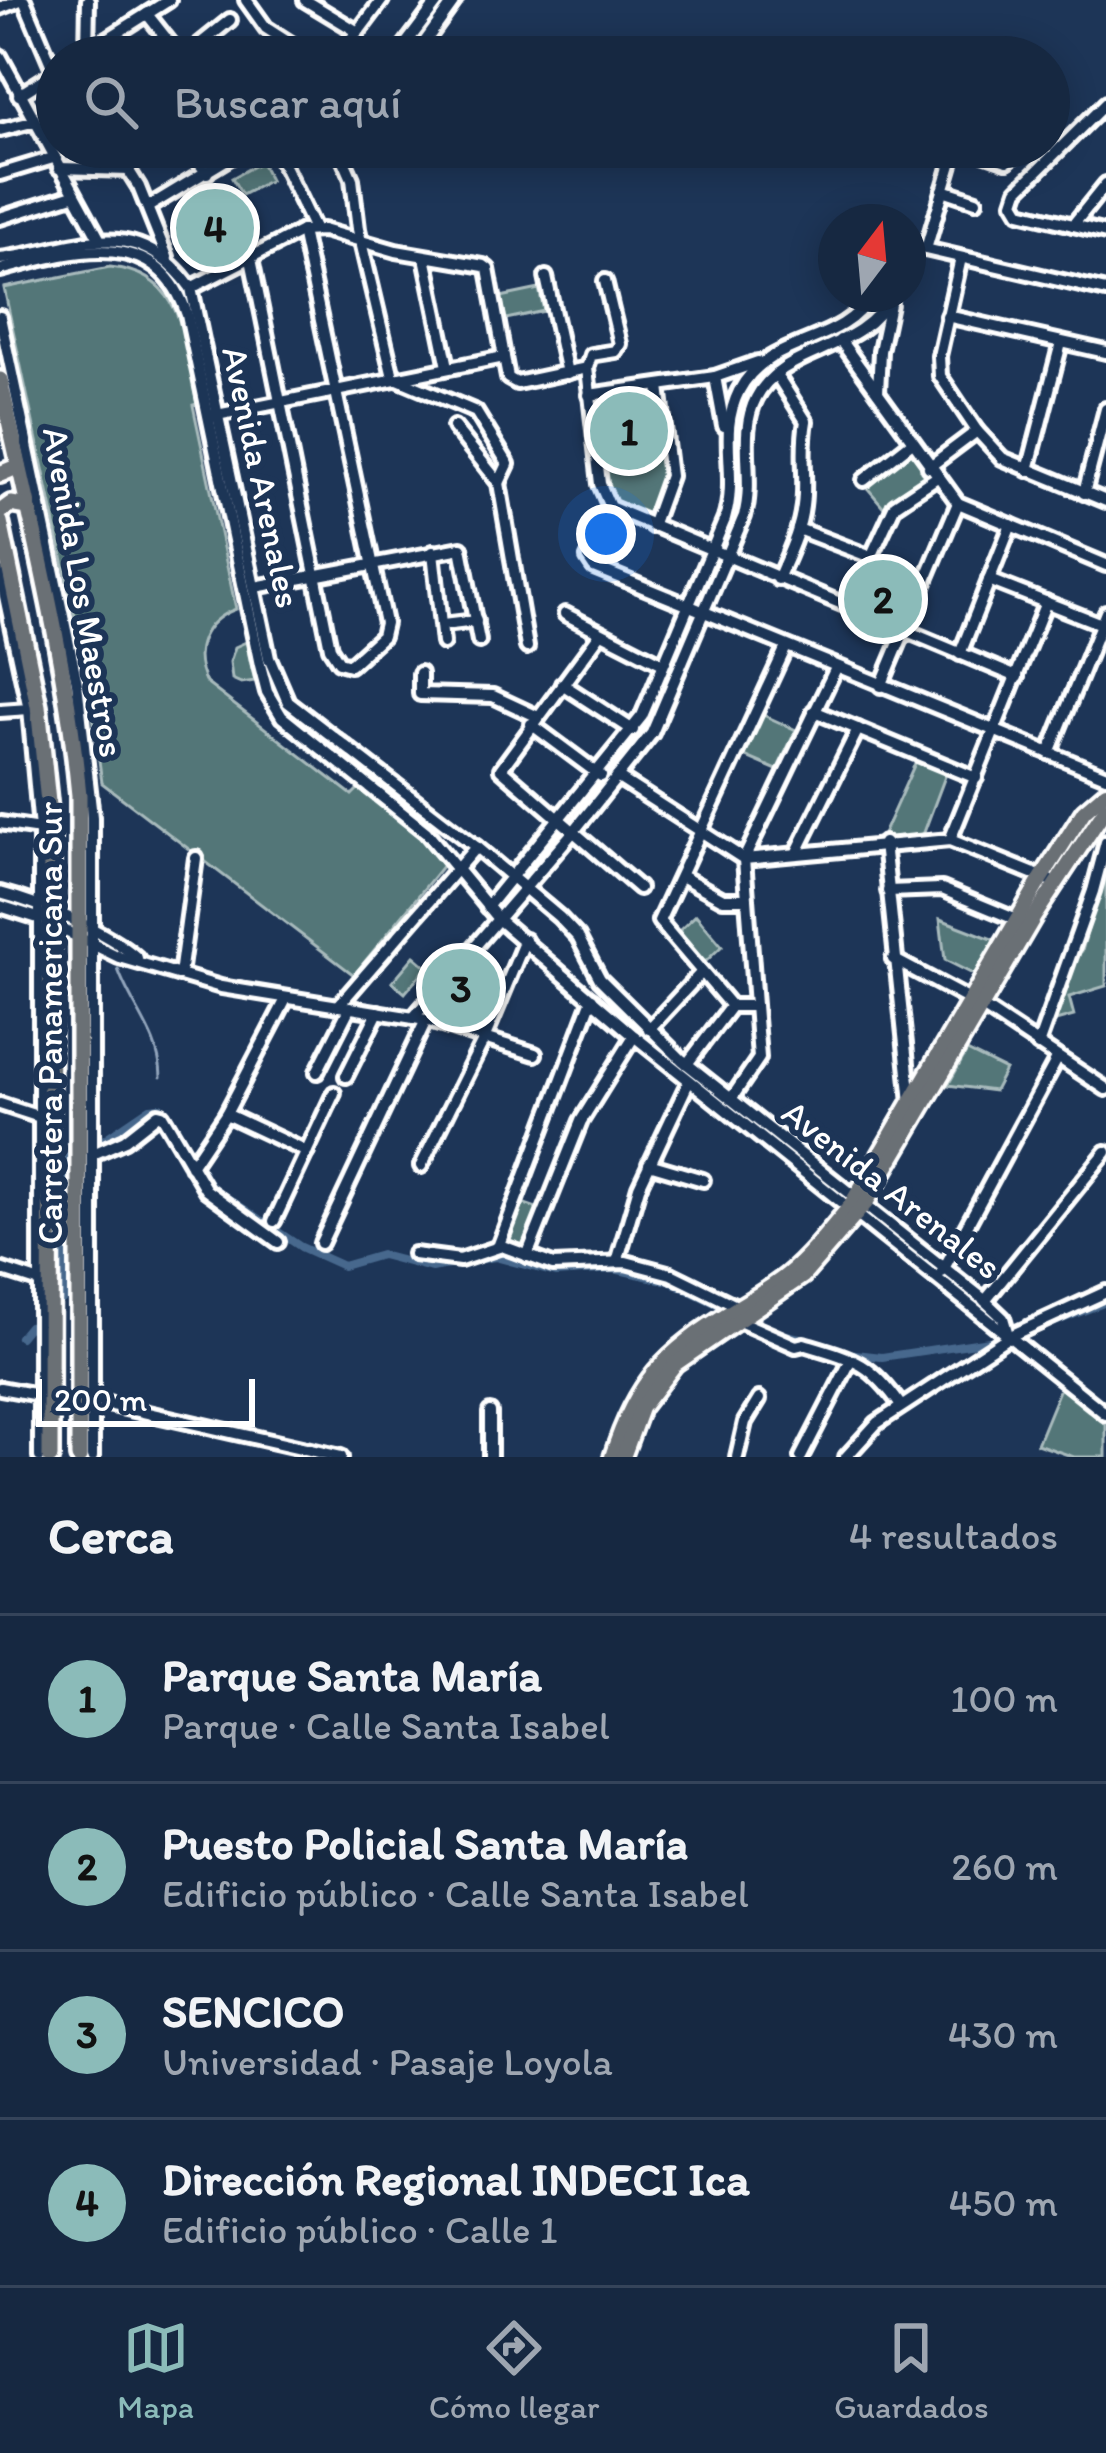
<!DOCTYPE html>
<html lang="es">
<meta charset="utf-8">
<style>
body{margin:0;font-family:Itim,sans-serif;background:#23344c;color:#f1f3f6}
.compass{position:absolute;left:818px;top:204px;width:108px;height:108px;border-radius:50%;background:#162841;box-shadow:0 6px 30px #0003;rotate:16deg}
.scale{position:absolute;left:36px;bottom:30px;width:219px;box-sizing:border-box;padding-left:12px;border:6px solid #fff;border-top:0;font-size:33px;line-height:42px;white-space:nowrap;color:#fff;-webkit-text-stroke:9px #1d3557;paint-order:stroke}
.you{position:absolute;left:606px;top:534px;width:42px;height:42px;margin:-30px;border:9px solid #fff;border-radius:50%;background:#1a73e8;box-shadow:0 0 0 18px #1a73e833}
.badge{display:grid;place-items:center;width:78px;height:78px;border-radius:50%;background:#8bbbb9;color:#111;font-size:39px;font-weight:700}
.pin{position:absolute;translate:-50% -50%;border:6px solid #fff;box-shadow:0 3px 12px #0006}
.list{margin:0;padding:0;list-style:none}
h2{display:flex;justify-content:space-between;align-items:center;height:156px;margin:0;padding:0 48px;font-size:51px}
h2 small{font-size:39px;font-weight:400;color:#9ea6b1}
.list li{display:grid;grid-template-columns:78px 1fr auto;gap:36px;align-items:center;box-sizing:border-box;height:168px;padding:0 48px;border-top:3px solid #35445a}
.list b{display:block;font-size:45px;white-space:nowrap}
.list p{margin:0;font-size:39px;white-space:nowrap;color:#9ea6b1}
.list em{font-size:39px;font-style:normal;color:#9ea6b1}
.icon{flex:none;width:66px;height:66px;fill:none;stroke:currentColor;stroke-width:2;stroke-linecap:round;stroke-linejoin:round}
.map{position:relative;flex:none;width:1106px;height:1457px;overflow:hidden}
.search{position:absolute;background:#162841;box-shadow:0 6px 30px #0003;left:36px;right:36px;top:36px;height:132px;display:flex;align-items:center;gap:30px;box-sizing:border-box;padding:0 42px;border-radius:66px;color:#9ea6b1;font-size:45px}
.sheet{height:828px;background:#162841}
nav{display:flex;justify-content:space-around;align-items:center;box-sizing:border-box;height:168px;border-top:3px solid #35445a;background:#162841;font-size:33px;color:#9ea6b1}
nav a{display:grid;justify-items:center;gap:6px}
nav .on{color:#8bbbb9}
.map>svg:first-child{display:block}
</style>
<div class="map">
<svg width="1106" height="1457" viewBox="0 0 1106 1457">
<rect width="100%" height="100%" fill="#1d3557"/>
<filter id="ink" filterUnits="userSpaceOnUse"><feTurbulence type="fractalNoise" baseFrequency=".00833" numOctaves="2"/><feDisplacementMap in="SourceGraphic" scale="24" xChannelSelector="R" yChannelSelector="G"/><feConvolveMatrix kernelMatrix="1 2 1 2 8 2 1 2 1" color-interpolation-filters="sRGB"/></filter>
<g filter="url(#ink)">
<g fill="#527678" stroke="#a8babc" stroke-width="3">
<path d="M261,162L270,180L242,195L232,178Z"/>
<path d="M110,267C186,274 184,342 197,404L193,405L236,609C203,621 190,651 206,683L352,795L359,788L428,843L444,864L354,975L102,783L88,677L4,288Z"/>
<path d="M539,289L544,311L506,319L501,297Z"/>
<path d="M652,389L665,471L649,518L620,506L609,493L593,398Z"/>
<path d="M909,448L929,477L886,510L864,484Z"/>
<path d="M246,642L255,681L241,683L232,679L230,662L235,647Z"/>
<path d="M761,714L796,730L777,770L742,755Z"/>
<path d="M917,759L947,771L923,835L881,839Z"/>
<path d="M1106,863V986L1069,997L1074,1016L1052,1022L1076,955L1082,951Z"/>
<path d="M696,915L722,946L704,963L679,931Z"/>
<path d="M940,919L1000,942L979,977L945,960Z"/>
<path d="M414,956L427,967L405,993L392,982Z"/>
<path d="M476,979L498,989L481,1028L460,1019Z"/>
<path d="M967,1051L1005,1070L994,1091L948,1085Z"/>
<path d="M519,1202L539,1209L525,1246L505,1239Z"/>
<path d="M1060,1388L1106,1422V1457H1074L1037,1444Z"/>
</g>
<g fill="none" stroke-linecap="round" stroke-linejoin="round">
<path stroke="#91a4bb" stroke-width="3" d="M118,969C131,1007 160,1035 161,1077"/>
<g stroke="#47688d" stroke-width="8">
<path d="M103,1140L150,1108L160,1107L194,1158"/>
<path d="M198,1164L211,1186L220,1193L301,1247L343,1266L381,1255L431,1268L495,1257L556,1273L614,1269L669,1281L731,1311"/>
<path d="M57,1304L63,1299L64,1159L74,1154"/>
<path d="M1029,1332L1106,1302"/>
<path d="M777,1333L809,1340"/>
<path d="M20,1337L29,1326"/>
<path d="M846,1353L882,1357L1003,1339"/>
</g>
<defs>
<g id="minor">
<path d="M24,0L57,78"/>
<path d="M246,0L266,28L311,57"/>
<path d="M305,0L358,32"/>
<path d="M0,8L20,0"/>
<path d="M147,14L181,57"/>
<path d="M102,42L114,57"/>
<path d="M87,52L88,0"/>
<path d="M0,56L100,240"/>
<path d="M79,57L169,0"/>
<path d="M184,57L230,20"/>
<path d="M270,57L276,52"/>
<path d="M333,57L358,32L382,0"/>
<path d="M396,57L439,0"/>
<path d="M414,57L455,0"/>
<path d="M19,95L57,71"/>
<path d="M1049,102L1053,109L1049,116"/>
<path d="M1106,103L1018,190L1014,202L1020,212L1106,233"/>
<path d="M0,130L32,122"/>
<path d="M114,147L139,187L167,257"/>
<path d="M186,147L207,173"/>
<path d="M275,147L314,229"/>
<path d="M338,147L352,179L358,229L393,377L476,412L508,464L499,483"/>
<path d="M966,147L1007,161"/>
<path d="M1007,161L1023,147"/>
<path d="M59,168L130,170"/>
<path d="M0,174L53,158"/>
<path d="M943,190L976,201"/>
<path d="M148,207L247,147"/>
<path d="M0,218L73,195"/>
<path d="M1073,225L1106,184"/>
<path d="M908,245L1106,291"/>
<path d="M926,249L956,147"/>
<path d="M425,257L448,367"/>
<path d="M961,258L939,356L940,376L977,431L1002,458L1106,501"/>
<path d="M0,259C78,249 134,210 191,288L269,658L288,702L476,847L559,917L578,937L600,979L682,1060L982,1298L1003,1318L1008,1335"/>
<path d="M251,259L330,648L339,662L350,665L382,636L385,623L302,231"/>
<path d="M0,270C71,251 158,224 187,315L260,665L267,692L282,717L426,832L498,919L634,1036L1106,1414"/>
<path d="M546,277L567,373"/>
<path d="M191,288L302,231L323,230L396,251L484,266L488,269L504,357"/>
<path d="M947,316L1106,352"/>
<path d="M0,317L77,683L92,817V1457"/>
<path d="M840,340L958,503L1106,565"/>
<path d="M587,368L600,484L610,507L1017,677"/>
<path d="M776,374L806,421C800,454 807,476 803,506C800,532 788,555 778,579"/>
<path d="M715,377L724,426"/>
<path d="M878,392L880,351L890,304"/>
<path d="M589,395L715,377L758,362"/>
<path d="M212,416L504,357L508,378L517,383L587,368L591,355L616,351L620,344L605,281"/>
<path d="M454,427L499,483L527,647"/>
<path d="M929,467L977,431"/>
<path d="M1028,470L1061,343"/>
<path d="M864,480L911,443"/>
<path d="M1084,493L1106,409"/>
<path d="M652,526L670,476L659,386"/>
<path d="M798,529L871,557L895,505L937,477"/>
<path d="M596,543L588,558L594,567L1106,776"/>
<path d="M433,552L443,643"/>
<path d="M0,573L29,709L40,829V1457"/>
<path d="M989,580L1101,624"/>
<path d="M255,587L461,548L479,641"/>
<path d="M565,614L663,664"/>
<path d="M443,625L476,621"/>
<path d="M600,634L501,769L639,888"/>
<path d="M960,654L1011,525"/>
<path d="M420,673V694L493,696L536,716"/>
<path d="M562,684L633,730"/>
<path d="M881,686L958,503"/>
<path d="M0,711L29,709"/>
<path d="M814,711L976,778"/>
<path d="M531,724L601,776"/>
<path d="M1049,753L1106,612"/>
<path d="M617,777L744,859L950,840L1049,880"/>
<path d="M0,823L40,829"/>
<path d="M950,840L1046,602"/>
<path d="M884,843L911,1102"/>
<path d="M797,852L858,729"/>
<path d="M681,876L723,899H745"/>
<path d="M888,891L942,889L1022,922"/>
<path d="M0,893C39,903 107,931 137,958"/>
<path d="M0,906L41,919L119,957L221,987L426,1020L535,1054"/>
<path d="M487,907L642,716L725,519C739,473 717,435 739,391C768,334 841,349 872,294"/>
<path d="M893,959L981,1006L1106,1089"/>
<path d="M180,975L196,858"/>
<path d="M338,1006L476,847"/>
<path d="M754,1006H731L659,921L786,647"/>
<path d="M413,1018L574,831L652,733L744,516C755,477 737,435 756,398C783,345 862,355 892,294"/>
<path d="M649,1029L701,973"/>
<path d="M1038,1045L1093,891L1106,842"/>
<path d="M687,1064L731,1006"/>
<path d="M317,1072L350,1007"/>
<path d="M346,1076L378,1012"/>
<path d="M731,1099L759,1058L744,859L836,668"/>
<path d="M0,1104L43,1118"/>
<path d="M226,1114L307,1152"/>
<path d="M93,1154L125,1140L158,1114L162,1115L206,1190L278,1242"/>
<path d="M649,1164L703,1180"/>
<path d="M191,1166L226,1114L286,999"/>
<path d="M421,1166L484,1039L525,940"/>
<path d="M274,1221L334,1093"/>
<path d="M321,1243L426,1020"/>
<path d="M498,1247L592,999"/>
<path d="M414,1254L460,1260L502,1246L553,1265L626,1262L671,1274L738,1307"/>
<path d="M527,1256L581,1121L634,1036"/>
<path d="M617,1262L639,1187L689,1081"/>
<path d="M0,1269L40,1282"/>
<path d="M942,1272L1057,1059"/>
<path d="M985,1301L1106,1152"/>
<path d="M739,1321L796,1346L804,1344C854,1359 870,1362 901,1406"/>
<path d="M0,1388L44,1396"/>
<path d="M86,1399L341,1457"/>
<path d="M490,1412V1457"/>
<path d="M737,1457L745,1422L759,1399"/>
<path d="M801,1457L851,1360"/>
<path d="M846,1457L877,1423L1008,1337L1106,1292"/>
</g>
<g id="major">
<path d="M612,1457C636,1381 665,1352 732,1311C751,1299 770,1289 787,1275C811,1255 830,1230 850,1206L1042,877L1084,811L1106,792"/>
<path d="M623,1457L641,1408L675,1364L803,1276L866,1203L1034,917L1106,808"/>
</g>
<g id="highway">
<path d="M0,380C30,518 66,655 79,795V1457"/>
<path d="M0,474L19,466"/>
<path d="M0,512L11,504L28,507"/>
<path d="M0,522L38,706L51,831L50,1457"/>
</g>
</defs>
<use href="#minor" stroke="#fff" stroke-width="20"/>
<use href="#major" stroke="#fff" stroke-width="22"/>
<use href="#highway" stroke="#fff" stroke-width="24"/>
<use href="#minor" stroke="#1d3557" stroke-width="10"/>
<use href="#major" stroke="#6b6f75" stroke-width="14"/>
<use href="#highway" stroke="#6b6f75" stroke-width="15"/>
</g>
</g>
<g text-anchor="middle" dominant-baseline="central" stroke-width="12" stroke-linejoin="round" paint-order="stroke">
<g font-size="36" fill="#fff" stroke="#1d3557">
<text transform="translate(262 477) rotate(78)">Avenida Arenales</text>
<text transform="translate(84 592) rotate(80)">Avenida Los Maestros</text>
<text transform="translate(49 1023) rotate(-90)">Carretera Panamericana Sur</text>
<text transform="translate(892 1189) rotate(38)">Avenida Arenales</text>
</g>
</g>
</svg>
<svg class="compass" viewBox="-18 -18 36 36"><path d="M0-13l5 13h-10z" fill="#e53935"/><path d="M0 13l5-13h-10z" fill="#9ea6b1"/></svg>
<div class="scale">200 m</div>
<div class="you"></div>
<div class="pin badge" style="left:629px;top:431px">1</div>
<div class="pin badge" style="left:883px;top:599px">2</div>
<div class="pin badge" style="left:461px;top:988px">3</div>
<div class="pin badge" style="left:215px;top:228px">4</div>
<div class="search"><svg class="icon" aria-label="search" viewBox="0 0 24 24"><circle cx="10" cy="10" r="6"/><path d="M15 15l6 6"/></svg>Buscar aquí</div>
</div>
<section class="sheet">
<h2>Cerca<small>4 resultados</small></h2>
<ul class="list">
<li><span class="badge">1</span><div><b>Parque Santa María</b><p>Parque · Calle Santa Isabel</p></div><em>100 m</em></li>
<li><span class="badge">2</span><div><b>Puesto Policial Santa María</b><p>Edificio público · Calle Santa Isabel</p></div><em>260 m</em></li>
<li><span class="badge">3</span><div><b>SENCICO</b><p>Universidad · Pasaje Loyola</p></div><em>430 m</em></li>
<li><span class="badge">4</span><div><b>Dirección Regional INDECI Ica</b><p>Edificio público · Calle 1</p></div><em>450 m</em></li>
</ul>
</section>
<nav>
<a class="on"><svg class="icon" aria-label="map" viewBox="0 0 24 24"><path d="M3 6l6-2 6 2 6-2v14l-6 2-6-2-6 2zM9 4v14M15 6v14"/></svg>Mapa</a>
<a><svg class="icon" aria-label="directions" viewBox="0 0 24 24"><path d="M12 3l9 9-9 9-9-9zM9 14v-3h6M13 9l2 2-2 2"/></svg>Cómo llegar</a>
<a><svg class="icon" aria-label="saved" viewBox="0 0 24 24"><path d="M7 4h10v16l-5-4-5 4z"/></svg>Guardados</a>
</nav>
